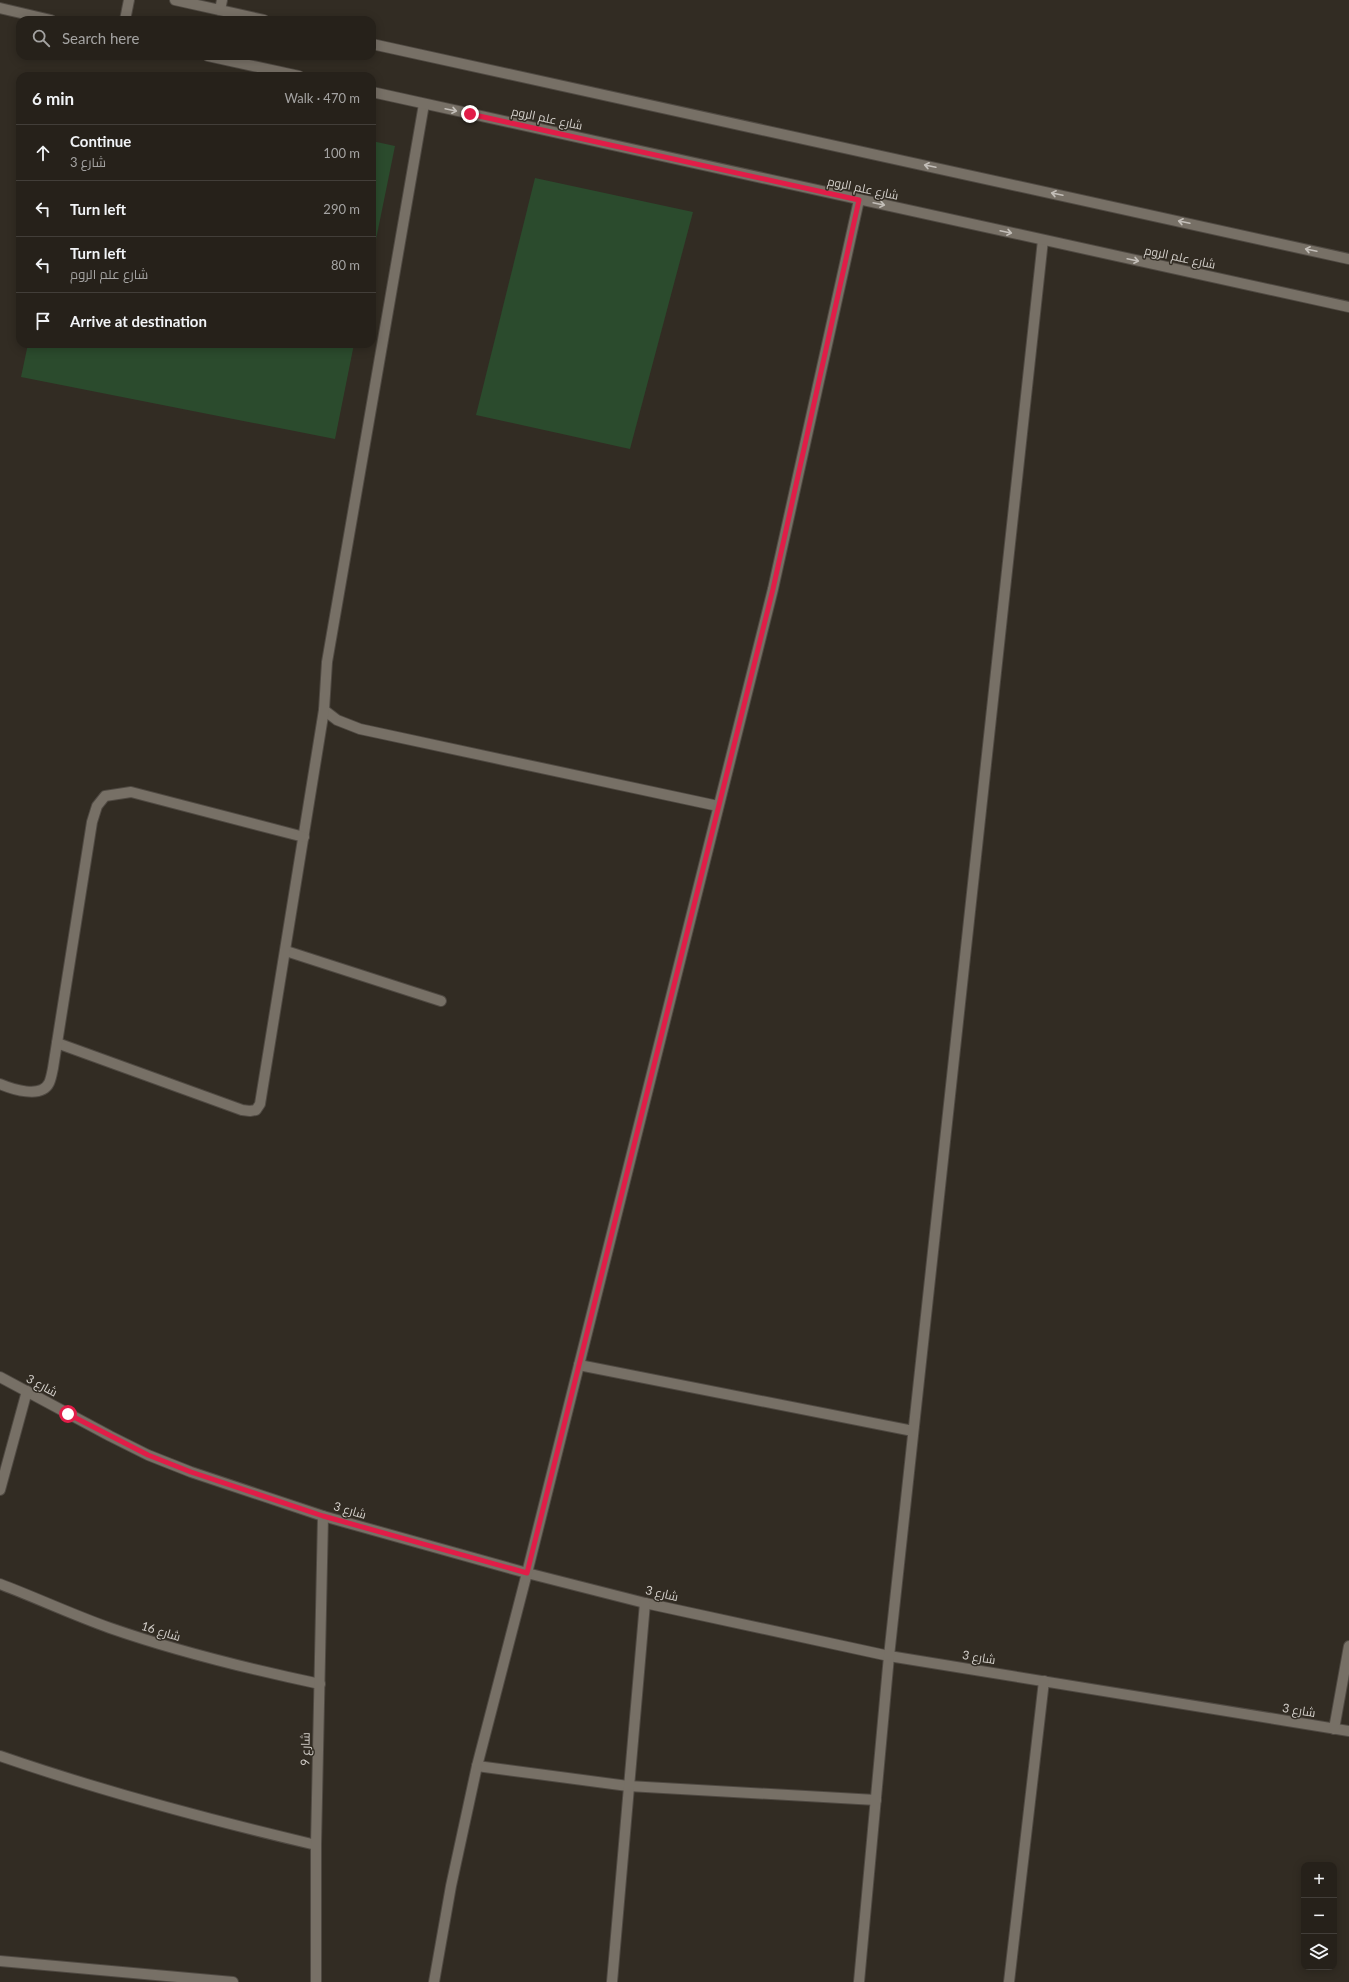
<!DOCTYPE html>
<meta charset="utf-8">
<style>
body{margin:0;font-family:Lato,Cairo,sans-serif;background:#2e2923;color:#f1f3f6}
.controls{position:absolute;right:12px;bottom:12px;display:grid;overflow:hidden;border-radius:8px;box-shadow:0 2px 10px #0003}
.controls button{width:36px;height:36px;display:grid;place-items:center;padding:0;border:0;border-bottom:1px solid #423e39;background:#26211a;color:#f1f3f6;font:20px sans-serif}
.stop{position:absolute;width:12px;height:12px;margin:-9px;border:3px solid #e11d48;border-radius:50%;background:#fff}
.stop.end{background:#e11d48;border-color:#fff;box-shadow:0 1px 4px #0008}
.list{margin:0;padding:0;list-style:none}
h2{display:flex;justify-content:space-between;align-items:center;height:52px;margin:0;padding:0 16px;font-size:17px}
h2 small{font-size:13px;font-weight:400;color:#a4a3a2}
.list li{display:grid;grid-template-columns:26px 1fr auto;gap:12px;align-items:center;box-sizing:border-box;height:56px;padding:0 16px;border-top:1px solid #423e39}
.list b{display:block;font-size:15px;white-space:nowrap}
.list p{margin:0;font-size:13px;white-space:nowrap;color:#a4a3a2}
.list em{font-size:13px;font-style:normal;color:#a4a3a2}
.icon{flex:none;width:22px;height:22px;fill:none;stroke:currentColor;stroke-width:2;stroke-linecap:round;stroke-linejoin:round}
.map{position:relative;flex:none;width:1349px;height:1982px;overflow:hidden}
.search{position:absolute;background:#26211a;box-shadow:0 2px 10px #0003;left:16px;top:16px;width:360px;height:44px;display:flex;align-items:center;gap:10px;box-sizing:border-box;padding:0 14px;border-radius:12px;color:#a4a3a2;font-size:15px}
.panel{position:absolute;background:#26211a;box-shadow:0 2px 10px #0003;left:16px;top:72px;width:360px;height:276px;border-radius:12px}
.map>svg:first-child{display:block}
</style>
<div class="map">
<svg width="1349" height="1982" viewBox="0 0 1349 1982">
<rect width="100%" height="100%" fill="#322c23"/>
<g fill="#2b4b2d">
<path d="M372,141L395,146L372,259Z"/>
<path d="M535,178L693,212L630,449L476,415Z"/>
<path d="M28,344H354L335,439L21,377Z"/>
</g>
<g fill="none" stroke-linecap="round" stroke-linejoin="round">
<defs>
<g id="minor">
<path d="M220,10L222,0"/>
<path d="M324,710L337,720L360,729L718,806"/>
<path d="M286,951L441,1001"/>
<path d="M57,1043L242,1110L250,1111L256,1110L260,1104L324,710L327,662L424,104"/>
<path d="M0,1084C12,1089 41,1099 49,1083C51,1079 52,1073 53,1068L92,822L97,806L105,796L131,792L304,837"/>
<path d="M579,1365L913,1431"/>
<path d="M0,1377L110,1436L148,1455L191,1472L323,1516L527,1573L645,1603L889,1656L1349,1731"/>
<path d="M0,1490L27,1391"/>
<path d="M0,1584C37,1598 73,1615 110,1628C179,1652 249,1669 320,1684"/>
<path d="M1334,1729L1349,1646"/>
<path d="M0,1756C104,1792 210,1820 316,1845"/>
<path d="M477,1766L628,1786L876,1800"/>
<path d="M0,1961L233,1982"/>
<path d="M316,1982V1845L323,1516"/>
<path d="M434,1982L451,1886L477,1766L527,1573L773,589L859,200"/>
<path d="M612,1982L645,1603"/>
<path d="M859,1982L889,1656L1043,240"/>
<path d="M1009,1982L1044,1681"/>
</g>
<g id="tertiary">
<path d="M175,0L264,20"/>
<path d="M0,8L51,20"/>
<path d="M125,20L129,0"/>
<path d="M372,44L1349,259"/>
<path d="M208,56L299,76"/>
<path d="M372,92L1349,307"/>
</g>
</defs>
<use href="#minor" stroke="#4f4942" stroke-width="12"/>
<use href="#tertiary" stroke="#4f4942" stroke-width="12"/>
<use href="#minor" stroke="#777066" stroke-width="10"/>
<use href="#tertiary" stroke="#777066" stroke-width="10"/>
</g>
<defs><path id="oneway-shaft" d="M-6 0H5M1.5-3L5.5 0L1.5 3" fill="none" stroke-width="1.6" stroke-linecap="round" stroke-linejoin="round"/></defs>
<g stroke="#c3beb8">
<use href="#oneway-shaft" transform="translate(451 110) rotate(12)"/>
<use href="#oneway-shaft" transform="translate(930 166) rotate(-168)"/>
<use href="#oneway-shaft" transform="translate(1057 194) rotate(-168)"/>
<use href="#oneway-shaft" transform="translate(879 204) rotate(12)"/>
<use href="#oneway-shaft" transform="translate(1184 222) rotate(-168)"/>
<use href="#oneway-shaft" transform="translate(1006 232) rotate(12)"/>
<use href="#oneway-shaft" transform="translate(1311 250) rotate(-168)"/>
<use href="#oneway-shaft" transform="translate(1133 260) rotate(12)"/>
</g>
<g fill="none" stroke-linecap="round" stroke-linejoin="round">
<path stroke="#e11d48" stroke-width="5" d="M68,1414L148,1455L191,1472L323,1516L527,1573L773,589L859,200L470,114"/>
</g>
<g text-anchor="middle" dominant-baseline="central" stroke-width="3" stroke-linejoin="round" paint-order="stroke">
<g font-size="12" fill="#d6d2cd" stroke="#322c23">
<text transform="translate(547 118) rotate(12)">شارع علم الروم</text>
<text transform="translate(863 188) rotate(12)">شارع علم الروم</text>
<text transform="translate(1180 257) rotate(12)">شارع علم الروم</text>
<text transform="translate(42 1385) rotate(28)">شارع 3</text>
<text transform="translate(350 1510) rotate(16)">شارع 3</text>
<text transform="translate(662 1593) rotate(13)">شارع 3</text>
<text transform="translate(161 1631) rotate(17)">شارع 16</text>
<text transform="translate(979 1657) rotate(9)">شارع 3</text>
<text transform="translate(1299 1710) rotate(9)">شارع 3</text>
<text transform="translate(305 1749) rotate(-89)">شارع 9</text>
</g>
</g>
</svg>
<div class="controls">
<button>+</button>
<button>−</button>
<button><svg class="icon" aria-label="layers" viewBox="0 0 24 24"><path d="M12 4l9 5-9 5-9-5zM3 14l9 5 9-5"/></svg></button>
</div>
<div class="stop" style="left:68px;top:1414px"></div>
<div class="stop end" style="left:470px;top:114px"></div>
<div class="search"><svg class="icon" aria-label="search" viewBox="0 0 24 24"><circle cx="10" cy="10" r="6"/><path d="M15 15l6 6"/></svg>Search here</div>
<section class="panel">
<h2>6 min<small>Walk · 470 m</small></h2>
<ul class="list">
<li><svg class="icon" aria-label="ahead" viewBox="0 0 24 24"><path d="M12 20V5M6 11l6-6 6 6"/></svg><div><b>Continue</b><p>شارع 3</p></div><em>100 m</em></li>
<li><svg class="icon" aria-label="left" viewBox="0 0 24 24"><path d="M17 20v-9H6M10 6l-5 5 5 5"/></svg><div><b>Turn left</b></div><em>290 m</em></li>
<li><svg class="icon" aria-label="left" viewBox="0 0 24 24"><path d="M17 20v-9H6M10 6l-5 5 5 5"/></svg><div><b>Turn left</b><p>شارع علم الروم</p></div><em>80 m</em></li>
<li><svg class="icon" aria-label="arrive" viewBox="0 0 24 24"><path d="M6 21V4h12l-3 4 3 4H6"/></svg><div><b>Arrive at destination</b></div></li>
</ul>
</section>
</div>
